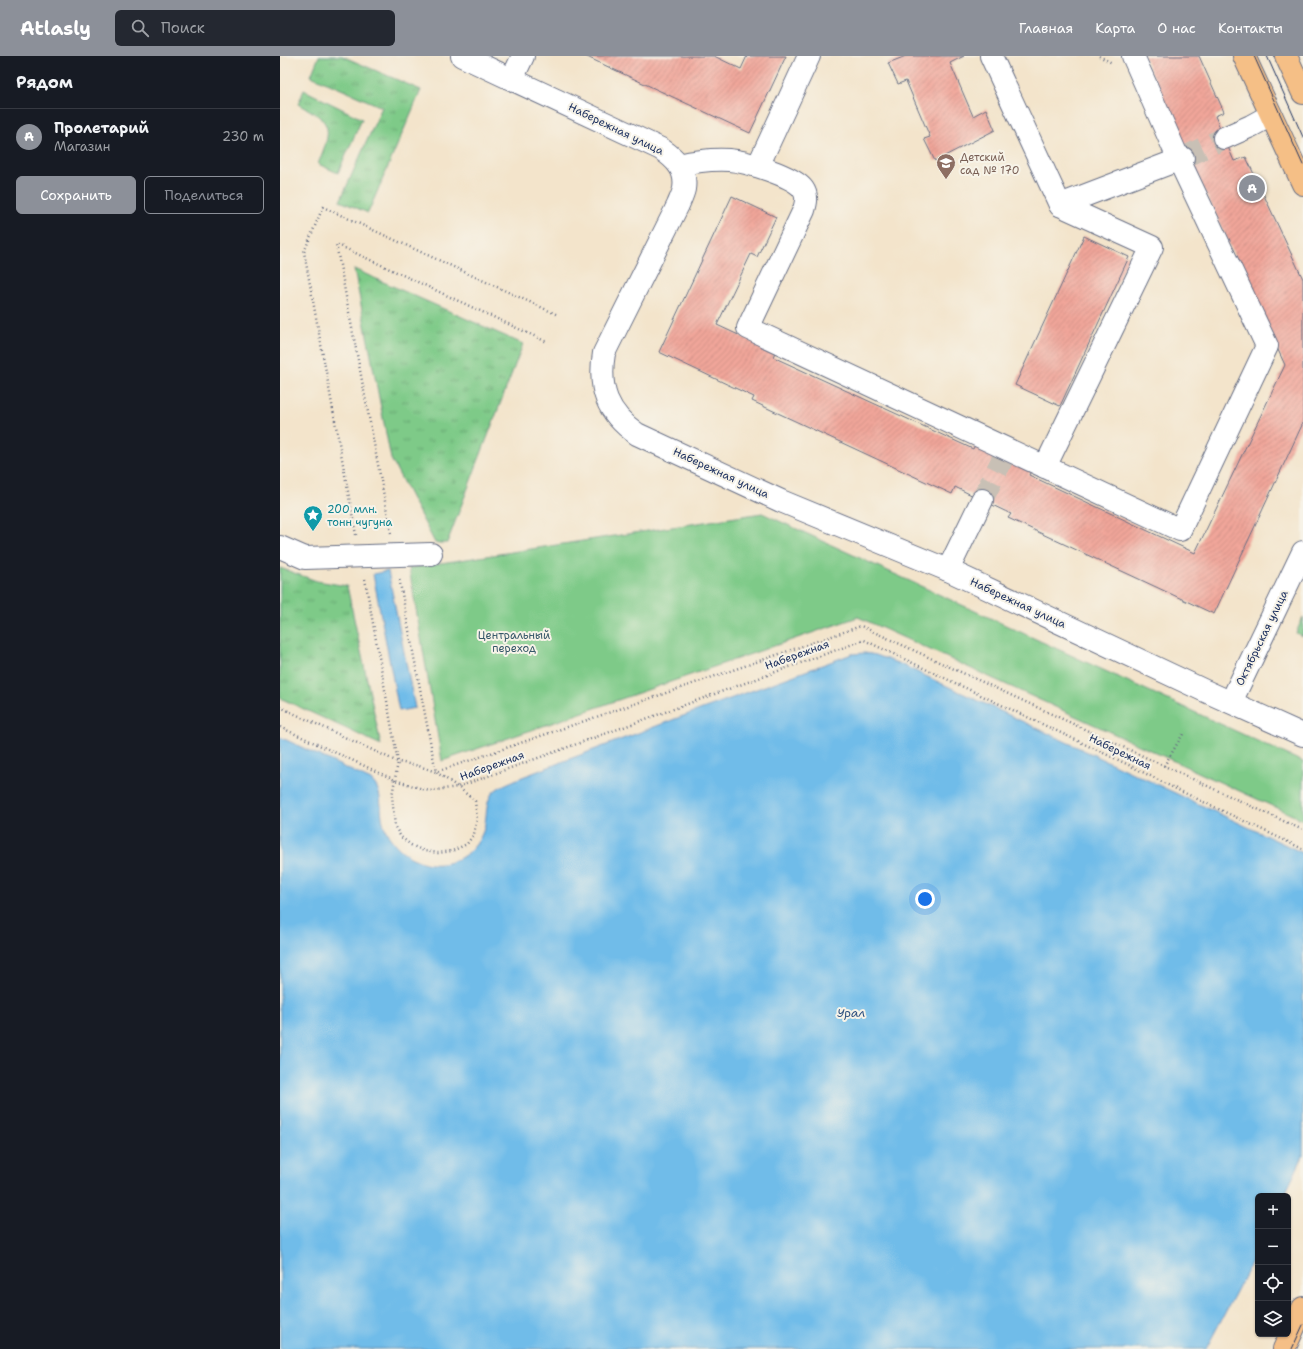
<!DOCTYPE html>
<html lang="ru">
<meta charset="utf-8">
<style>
body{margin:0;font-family:"Shantell Sans",sans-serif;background:#242831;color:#f1f3f6}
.controls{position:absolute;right:12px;bottom:12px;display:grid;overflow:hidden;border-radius:6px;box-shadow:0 1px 3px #0004}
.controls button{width:36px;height:36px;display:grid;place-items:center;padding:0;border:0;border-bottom:1px solid #363941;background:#171b24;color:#f1f3f6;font:20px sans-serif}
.you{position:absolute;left:645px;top:843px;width:14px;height:14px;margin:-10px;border:3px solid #fff;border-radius:50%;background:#1a73e8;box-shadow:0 0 0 6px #1a73e833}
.badge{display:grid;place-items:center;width:26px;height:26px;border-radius:50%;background:#8c9099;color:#fff;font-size:13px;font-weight:700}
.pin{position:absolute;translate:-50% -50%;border:2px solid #fff;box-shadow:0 1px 4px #0006}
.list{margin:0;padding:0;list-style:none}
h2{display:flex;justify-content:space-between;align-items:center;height:52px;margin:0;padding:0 16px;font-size:17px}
h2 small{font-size:13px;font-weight:400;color:#9ea1a6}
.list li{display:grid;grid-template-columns:26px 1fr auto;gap:12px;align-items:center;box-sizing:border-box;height:56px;padding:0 16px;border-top:1px solid #363941}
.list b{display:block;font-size:15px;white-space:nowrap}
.list p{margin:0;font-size:13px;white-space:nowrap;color:#9ea1a6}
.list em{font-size:13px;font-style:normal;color:#9ea1a6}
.actions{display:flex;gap:8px;padding:12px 16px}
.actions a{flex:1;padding:9px 0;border:1px solid #8c9099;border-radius:6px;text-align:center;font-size:14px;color:#8c9099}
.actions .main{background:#8c9099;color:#fff}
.icon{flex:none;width:22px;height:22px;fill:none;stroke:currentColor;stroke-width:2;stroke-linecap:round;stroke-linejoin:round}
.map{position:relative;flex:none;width:1023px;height:1293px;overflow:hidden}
header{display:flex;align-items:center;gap:24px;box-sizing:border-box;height:56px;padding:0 20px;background:#8c9099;color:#fff}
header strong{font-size:19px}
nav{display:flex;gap:22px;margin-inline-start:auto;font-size:14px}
.search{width:280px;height:36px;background:#242831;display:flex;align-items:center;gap:10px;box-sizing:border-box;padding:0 14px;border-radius:6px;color:#9ea1a6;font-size:15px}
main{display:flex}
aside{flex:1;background:#171b24}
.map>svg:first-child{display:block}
</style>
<header>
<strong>Atlasly</strong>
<div class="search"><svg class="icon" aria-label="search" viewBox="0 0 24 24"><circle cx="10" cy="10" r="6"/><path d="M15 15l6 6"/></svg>Поиск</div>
<nav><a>Главная</a><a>Карта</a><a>О нас</a><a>Контакты</a></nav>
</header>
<main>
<aside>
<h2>Рядом<small></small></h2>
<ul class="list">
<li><span class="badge">A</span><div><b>Пролетарий</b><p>Магазин</p></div><em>230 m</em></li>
</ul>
<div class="actions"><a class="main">Сохранить</a><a>Поделиться</a></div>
</aside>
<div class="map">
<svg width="1023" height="1293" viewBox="0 0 1023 1293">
<defs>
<pattern id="grass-tufts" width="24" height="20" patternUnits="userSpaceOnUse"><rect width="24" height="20" fill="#7eca88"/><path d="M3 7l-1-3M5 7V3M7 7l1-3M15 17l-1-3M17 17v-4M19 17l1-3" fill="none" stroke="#66a472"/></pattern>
<pattern id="building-hatch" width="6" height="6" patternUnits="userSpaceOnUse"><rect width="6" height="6" fill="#f1a69a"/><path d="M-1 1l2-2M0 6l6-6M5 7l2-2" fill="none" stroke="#c28881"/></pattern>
</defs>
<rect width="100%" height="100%" fill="#f7f3e8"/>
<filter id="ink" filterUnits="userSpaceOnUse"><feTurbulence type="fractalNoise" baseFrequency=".025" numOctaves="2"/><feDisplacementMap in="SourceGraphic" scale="8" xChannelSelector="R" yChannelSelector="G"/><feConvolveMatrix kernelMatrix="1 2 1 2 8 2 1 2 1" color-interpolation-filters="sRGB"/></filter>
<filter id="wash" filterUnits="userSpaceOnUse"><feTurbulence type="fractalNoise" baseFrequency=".012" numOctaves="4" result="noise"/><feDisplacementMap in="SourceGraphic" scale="16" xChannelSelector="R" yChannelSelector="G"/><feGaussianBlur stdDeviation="0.9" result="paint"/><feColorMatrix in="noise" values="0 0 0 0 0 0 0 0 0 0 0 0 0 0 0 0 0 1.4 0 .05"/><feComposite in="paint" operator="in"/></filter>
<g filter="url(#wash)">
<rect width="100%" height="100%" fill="#f3e4cb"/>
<g fill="url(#grass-tufts)" stroke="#4c7c73">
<path d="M39,0H62L141,34L88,157L60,145L102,51L31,20Z"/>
<path d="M24,34L82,63L58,117L38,108C52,73 54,66 18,48Z"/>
<path d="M74,213L243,288L167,487H155L111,403Z"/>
<path d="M0,512L37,525L67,530L101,689L0,642Z"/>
<path d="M1023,561V580L1016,577Z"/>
</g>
<path fill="#7eca88" stroke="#4c7c73" d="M482,457L1023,706V764L578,561L162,705L129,512Z"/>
<g fill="#6fbce9" stroke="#4576a4">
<path d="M108,515L135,652L119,655L93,518Z"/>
<path d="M585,597L596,599L620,608L1023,797V1100L1004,1140H978V1194L926,1293H0V681L91,724C105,736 98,756 105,772C108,782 118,792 126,798C129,801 133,802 137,804C160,815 190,804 201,780C208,768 204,751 211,739C216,731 229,727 237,723L395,663L572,598Z"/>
</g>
<g id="blocks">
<g fill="url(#building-hatch)">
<path d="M305,0H434L461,13L467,0H506L470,77Z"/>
<path d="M626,0H684L670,7L693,60L706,53L715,74L655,105L644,83L650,81L626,25L618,28L608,7Z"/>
<path d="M864,0H919L944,56L935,60L954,105L966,101L1023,223V367L934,558L728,462L731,458L675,431L672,438L472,345L474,341L379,296L452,140L496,161L477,201L471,198L437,269L495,296L493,301L693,393L695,389L751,415L749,419L915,497L1005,309L918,121Z"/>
<path d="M804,180L849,201L780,350L735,329Z"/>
</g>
</g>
</g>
<g filter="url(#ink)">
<use href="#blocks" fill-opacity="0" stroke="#676e84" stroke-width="1"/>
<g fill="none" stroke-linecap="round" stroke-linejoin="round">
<g stroke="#c8c0b5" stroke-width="22" stroke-dasharray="22 11" stroke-linecap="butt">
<path d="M903,102L944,82"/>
<path d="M702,444L723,402"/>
</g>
<defs>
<g id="minor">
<path d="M182,0L381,93C396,103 407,114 404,133C403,138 400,144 398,149L324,297C318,333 327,357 357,378L501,445L668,514L923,634L1023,679"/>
<path d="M711,0L780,149L872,191L765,411"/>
<path d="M232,23L243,0"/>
<path d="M944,82L971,70L991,59"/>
<path d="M399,109C416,105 432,103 449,104C465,105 514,120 523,133C528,140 526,147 524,154L468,272L900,474L987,290L899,104L853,0"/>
<path d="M478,110L529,0"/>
<path d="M780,149L903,102"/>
<path d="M0,491L25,502L151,498"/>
<path d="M668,514L702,444"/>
<path d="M951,646L1023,496"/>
</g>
<g id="major">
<path d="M964,0L1023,128"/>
<path d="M1006,0L1023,37"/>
<path d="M1004,1293L1023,1252"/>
</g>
</defs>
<use href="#minor" stroke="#676e84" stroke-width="24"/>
<use href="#major" stroke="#676e84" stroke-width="24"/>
<g stroke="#676e84" stroke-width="2.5" stroke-dasharray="1 3" stroke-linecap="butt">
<path d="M819,0L832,7"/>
<path d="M111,477L56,188L267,286"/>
<path d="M76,479L24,196L43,151L278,259"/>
<path d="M85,523L118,706L112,740L115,771L121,781L131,789L144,795L158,797L172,795L187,788L194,778L197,763L195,745L178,731L156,716L119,522"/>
<path d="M0,651L118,706L139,710L156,716L581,570L1023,774"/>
<path d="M0,671L115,724L149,735L178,731L584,584L851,710L892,731L1023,793"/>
<path d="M884,710L903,678"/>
</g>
<use href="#minor" stroke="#fff" stroke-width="22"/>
<use href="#major" stroke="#f5bf86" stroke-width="22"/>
<g stroke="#1b2f5e" stroke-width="1">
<path d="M974,0L1023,109"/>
<path d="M987,0L1023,81"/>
<path d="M1012,1293L1023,1269"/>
</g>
</g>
</g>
<defs>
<symbol id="school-pin" viewBox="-11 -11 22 30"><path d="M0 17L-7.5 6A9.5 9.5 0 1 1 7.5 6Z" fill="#8d6e63" stroke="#f7f3e8"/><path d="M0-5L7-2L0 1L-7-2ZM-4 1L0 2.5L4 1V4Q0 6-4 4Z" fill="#fff"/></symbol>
<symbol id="sight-pin" viewBox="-11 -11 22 30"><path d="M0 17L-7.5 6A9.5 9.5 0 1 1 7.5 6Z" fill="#0f9aa8" stroke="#f7f3e8"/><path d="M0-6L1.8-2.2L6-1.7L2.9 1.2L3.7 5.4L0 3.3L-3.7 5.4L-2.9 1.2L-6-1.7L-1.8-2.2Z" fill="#fff"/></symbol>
</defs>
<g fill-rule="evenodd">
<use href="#school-pin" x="655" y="96" width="22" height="30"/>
<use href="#sight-pin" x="22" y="448" width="22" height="30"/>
</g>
<g text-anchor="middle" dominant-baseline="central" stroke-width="4" stroke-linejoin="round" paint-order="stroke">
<g font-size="11" fill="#1b2f5e" stroke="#f7f3e8">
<text transform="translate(336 73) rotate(26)">Набережная улица</text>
<text transform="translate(441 417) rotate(25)">Набережная улица</text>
<text transform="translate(738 547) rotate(25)">Набережная улица</text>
<text transform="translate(982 582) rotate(-64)">Октябрьская улица</text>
<text transform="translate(517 599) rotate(-20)">Набережная</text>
<text transform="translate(840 696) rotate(26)">Набережная</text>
<text transform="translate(212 710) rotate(-20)">Набережная</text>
</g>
<g font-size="11" fill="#785e54" stroke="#f7f3e8" text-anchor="start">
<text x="680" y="101">Детский<tspan x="680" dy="13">сад № 170</tspan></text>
</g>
<g font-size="11" fill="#0d838f" stroke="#f7f3e8" text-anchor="start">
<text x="47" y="453">200 млн.<tspan x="47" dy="13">тонн чугуна</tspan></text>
</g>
<g font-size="11" fill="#345668" stroke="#f7f3e8">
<text x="234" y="579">Центральный<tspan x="234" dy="13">переход</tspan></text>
</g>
<g font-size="12" font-style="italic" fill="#305281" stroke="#f7f3e8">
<text x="571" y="957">Урал</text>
</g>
</g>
</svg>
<div class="controls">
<button>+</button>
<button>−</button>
<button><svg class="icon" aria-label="locate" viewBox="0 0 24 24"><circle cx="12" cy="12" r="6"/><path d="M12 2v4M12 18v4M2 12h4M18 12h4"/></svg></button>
<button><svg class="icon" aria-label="layers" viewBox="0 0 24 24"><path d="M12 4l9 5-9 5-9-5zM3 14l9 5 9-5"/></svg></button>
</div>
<div class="you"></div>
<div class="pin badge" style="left:972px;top:132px">A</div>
</div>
</main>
